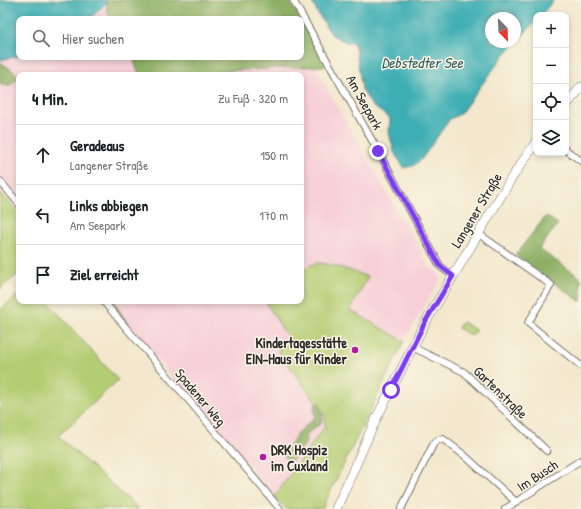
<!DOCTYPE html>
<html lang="de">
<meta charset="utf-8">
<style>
body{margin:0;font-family:"Patrick Hand",sans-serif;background:#f6f6f6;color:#202124}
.controls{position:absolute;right:12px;top:12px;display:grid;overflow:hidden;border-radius:8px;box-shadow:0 2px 6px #0003}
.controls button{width:36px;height:36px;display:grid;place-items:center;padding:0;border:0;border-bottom:1px solid #e0e0e0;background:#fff;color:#202124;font:20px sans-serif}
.compass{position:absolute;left:485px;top:12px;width:36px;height:36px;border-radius:50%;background:#fff;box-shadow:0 2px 6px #0003;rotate:157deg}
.stop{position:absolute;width:12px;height:12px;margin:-9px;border:3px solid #7c3aed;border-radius:50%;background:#fff}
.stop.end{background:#7c3aed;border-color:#fff;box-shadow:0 1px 4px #0008}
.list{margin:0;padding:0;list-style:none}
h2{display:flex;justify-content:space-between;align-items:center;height:52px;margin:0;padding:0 16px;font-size:17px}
h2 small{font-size:13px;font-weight:400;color:#757577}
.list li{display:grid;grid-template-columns:26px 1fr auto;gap:12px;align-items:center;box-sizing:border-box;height:60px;padding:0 16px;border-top:1px solid #e0e0e0}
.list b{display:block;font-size:15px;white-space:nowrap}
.list p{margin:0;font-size:13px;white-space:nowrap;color:#757577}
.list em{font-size:13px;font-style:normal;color:#757577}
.icon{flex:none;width:22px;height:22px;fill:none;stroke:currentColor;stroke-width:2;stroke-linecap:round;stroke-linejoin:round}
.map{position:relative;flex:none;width:581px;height:509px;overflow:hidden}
.search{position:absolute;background:#fff;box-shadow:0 2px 6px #0003;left:16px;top:16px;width:288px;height:44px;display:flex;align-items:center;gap:10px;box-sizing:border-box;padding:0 14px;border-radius:8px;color:#757577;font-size:15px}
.panel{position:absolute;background:#fff;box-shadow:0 2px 6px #0003;left:16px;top:72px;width:288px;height:232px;border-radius:8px}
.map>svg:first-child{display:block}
</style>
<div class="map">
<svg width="581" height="509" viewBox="0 0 581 509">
<rect width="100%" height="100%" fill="#fcf5e5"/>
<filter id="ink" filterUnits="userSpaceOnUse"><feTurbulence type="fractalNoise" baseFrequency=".025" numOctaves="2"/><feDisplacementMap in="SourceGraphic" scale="8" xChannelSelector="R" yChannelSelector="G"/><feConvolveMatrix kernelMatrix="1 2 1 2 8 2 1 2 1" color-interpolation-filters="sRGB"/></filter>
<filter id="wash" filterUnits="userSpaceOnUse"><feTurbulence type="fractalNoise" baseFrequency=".012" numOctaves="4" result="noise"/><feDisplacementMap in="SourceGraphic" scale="16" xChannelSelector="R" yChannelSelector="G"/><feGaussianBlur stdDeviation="0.9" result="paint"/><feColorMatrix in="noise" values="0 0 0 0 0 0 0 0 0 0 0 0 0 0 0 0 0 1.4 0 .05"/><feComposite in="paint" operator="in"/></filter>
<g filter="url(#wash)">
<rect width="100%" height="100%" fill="#f3e8cd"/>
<g fill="#f6cfd8">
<path d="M107,2V12L112,19H89L94,15Z"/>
<path d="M19,56V57H133L137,70L141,75H19V200L0,178V84L3,85L16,73L0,62V60Z"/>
<path d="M314,66L431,269L438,272L441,278L404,341L322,509H286L274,497L128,325L114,301H301V75H222L221,71Z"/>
</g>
<g fill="#b3cd73" stroke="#6f7c4f">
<path d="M0,192L19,213V273L0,289Z"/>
<path d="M319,263C336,265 352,271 368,277L350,310L404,341L322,509H286L274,497L325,426L324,415L319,406L278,351L288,338L265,301H301V271L311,265Z"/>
<path d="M19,294V301H47L118,380L58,436L139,509H0V310Z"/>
<path d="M462,322L476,330L472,336L458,328Z"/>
</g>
<g fill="#8eb065" stroke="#5c6e48">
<path d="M106,0H289L300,19H112L107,12Z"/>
<path d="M301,21L326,66L222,71V75H141L137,70L133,57H301Z"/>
<path d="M0,62L16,73L17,79L10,85H3L0,84Z"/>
<path d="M546,216L558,224L539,249L581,278V302L515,255Z"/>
<path d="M106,301H114L128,325Z"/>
<path d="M316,403L320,404L322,416L321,424C313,428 304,433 306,443L291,462L284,456L297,434L315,417L314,410Z"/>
</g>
<g fill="#3caeb4" stroke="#346c70" fill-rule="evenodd">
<path d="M0,0H106L107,2L94,15L89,19H19V56L0,60Z"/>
<path d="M311,0H554L541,15H536V21L504,55L460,114L450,119L421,160L413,166L404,168L394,152L389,133L390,118L372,106L362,90L357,57L354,43L346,42L332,35L318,14ZM491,18H515V42H491Z"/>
</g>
</g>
<g filter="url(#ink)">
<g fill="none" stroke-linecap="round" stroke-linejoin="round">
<defs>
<g id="street">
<path d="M293,0L378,151L440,266L453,276"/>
<path d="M566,150L581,161"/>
<path d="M0,181L19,204"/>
<path d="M479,234L551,285L528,323L581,366"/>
<path d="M103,301L191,403L280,509"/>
<path d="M412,347L464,372L547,451"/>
<path d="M401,509L434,443L438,440L443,439L464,455L516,502"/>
<path d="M505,509L581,460"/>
</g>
<g id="secondary">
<path d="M566,105L581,87"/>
<path d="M336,509L376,419L425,323L511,179L536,142"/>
</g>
</defs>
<use href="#street" stroke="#716d64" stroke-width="8"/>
<use href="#secondary" stroke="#716d64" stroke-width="10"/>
<use href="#street" stroke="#fff" stroke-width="6"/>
<use href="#secondary" stroke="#fff" stroke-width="9"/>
</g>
</g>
<g fill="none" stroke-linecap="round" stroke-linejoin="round" filter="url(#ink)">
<path stroke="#7c3aed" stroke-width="5" d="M378,151L440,266L453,276L425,322L391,390"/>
</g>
<g fill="#b5179e" stroke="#fcf5e5" stroke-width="1.5">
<circle cx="355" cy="350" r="4"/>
<circle cx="263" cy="457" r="4"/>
</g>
<g text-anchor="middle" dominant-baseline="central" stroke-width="3" stroke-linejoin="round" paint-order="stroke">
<g font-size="14" fill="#2b2b2b" stroke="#fcf5e5">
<text transform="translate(365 102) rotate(61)">Am Seepark</text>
<text transform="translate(476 210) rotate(-59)">Langener Straße</text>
<text transform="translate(501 392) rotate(44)">Gartenstraße</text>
<text transform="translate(201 397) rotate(50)">Spadener Weg</text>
<text transform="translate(537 475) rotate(-33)">Im Busch</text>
</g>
<g font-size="14" font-weight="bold" fill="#2b2b2b" stroke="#fcf5e5" text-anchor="end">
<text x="347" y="342">Kindertagesstätte<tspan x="347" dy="16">EIN-Haus für Kinder</tspan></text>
<text x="271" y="449" text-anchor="start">DRK Hospiz<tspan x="271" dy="16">im Cuxland</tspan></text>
</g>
<g font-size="15" font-style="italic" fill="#325f62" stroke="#fcf5e5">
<text x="422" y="62">Debstedter See</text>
</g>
</g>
</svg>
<div class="controls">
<button>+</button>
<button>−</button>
<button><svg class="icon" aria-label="locate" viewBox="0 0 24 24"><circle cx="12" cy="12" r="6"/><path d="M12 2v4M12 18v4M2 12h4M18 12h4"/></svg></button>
<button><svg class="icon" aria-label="layers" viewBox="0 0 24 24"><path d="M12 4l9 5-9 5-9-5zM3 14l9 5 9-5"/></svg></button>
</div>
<svg class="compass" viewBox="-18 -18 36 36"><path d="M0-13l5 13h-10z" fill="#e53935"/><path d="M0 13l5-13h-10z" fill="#757577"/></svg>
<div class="stop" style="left:391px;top:390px"></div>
<div class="stop end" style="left:378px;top:151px"></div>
<div class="search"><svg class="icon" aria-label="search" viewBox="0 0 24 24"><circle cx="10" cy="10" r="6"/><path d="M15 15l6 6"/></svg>Hier suchen</div>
<section class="panel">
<h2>4 Min.<small>Zu Fuß · 320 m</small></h2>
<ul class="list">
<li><svg class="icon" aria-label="ahead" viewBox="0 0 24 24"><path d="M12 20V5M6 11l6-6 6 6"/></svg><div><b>Geradeaus</b><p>Langener Straße</p></div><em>150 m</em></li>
<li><svg class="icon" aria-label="left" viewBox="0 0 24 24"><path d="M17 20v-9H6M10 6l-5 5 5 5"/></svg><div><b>Links abbiegen</b><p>Am Seepark</p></div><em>170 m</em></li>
<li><svg class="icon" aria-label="arrive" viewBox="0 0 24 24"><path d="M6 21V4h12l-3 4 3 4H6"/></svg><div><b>Ziel erreicht</b></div></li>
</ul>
</section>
</div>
